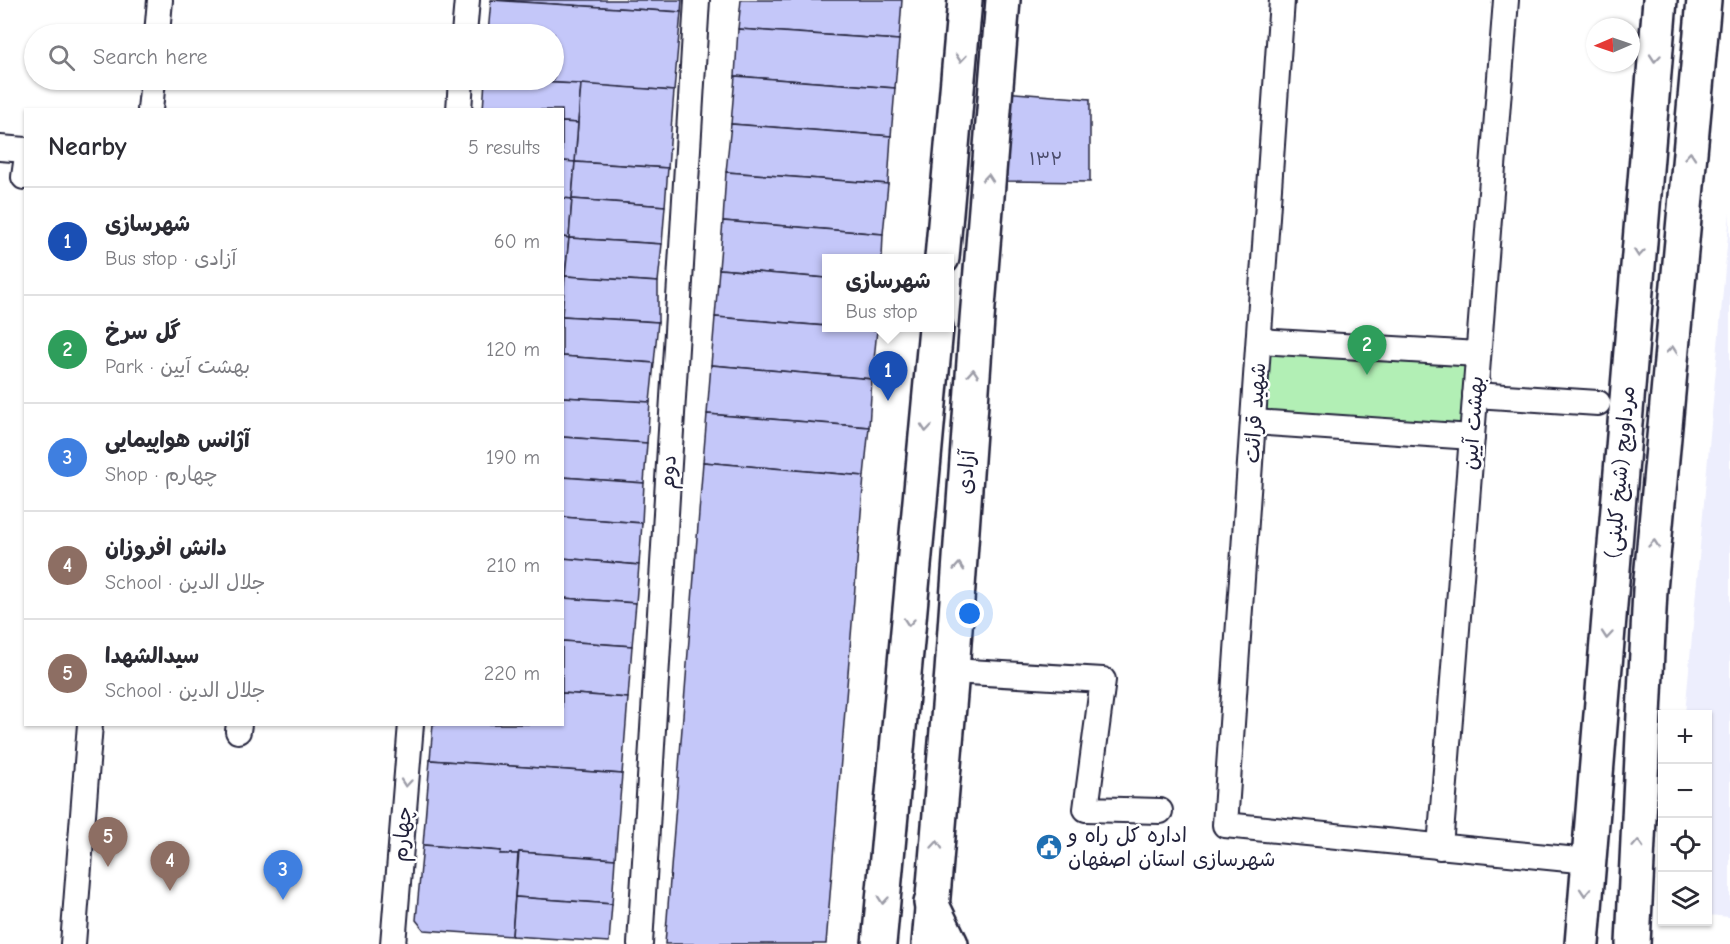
<!DOCTYPE html>
<meta charset="utf-8">
<style>
body{margin:0;font-family:"Comic Neue","Playpen Sans Arabic",sans-serif;background:#f7f7f7;color:#2b2b33}
.controls{position:absolute;right:18px;bottom:18px;display:grid;overflow:hidden;border-radius:0px;box-shadow:0 2px 4px #0004}
.controls button{width:54px;height:54px;display:grid;place-items:center;padding:0;border:0;border-bottom:2px solid #e1e1e2;background:#fff;color:#2b2b33;font:30px sans-serif}
.compass{position:absolute;left:1586px;top:18px;width:54px;height:54px;border-radius:50%;background:#fff;box-shadow:0 2px 4px #0004;rotate:268deg}
.you{position:absolute;left:970px;top:614px;width:21px;height:21px;margin:-15px;border:4px solid #fff;border-radius:50%;background:#1a73e8;box-shadow:0 0 0 9px #1a73e833}
.badge{display:grid;place-items:center;width:39px;height:39px;border-radius:50%;background:#7c3aed;color:#fff;font-size:20px;font-weight:700}
.pin{position:absolute;translate:-50% -50px;filter:drop-shadow(0 2px 3px #0008)}
.pin::after{content:'';position:absolute;top:32px;width:21px;height:18px;background:inherit;clip-path:polygon(0 0,100% 0,50% 100%)}
.popup{position:absolute;left:822px;top:254px;width:132px;height:78px;box-sizing:border-box;display:grid;place-content:center;border-radius:0px;background:#fff;filter:drop-shadow(0 2px 4px #0005);font-size:20px;white-space:nowrap;color:#7c7c81}
.popup b{font-size:22px;color:#2b2b33}
.popup::after{content:'';position:absolute;left:50%;top:100%;margin-left:-12px;border:12px solid transparent;border-top-color:#fff}
.list{margin:0;padding:0;list-style:none}
h2{display:flex;justify-content:space-between;align-items:center;height:78px;margin:0;padding:0 24px;font-size:26px}
h2 small{font-size:20px;font-weight:400;color:#7c7c81}
.list li{display:grid;grid-template-columns:39px 1fr auto;gap:18px;align-items:center;box-sizing:border-box;height:108px;padding:0 24px;border-top:2px solid #e1e1e2}
.list b{display:block;font-size:22px;white-space:nowrap}
.list p{margin:0;font-size:20px;white-space:nowrap;color:#7c7c81}
.list em{font-size:20px;font-style:normal;color:#7c7c81}
.icon{flex:none;width:33px;height:33px;fill:none;stroke:currentColor;stroke-width:2;stroke-linecap:round;stroke-linejoin:round}
.map{position:relative;flex:none;width:1730px;height:944px;overflow:hidden}
.search{position:absolute;background:#fff;box-shadow:0 2px 4px #0004;left:24px;top:24px;width:540px;height:66px;display:flex;align-items:center;gap:15px;box-sizing:border-box;padding:0 21px;border-radius:33px;color:#7c7c81;font-size:22px}
.panel{position:absolute;background:#fff;box-shadow:0 2px 4px #0004;left:24px;top:108px;width:540px;height:618px;border-radius:0px}
.map>svg:first-child{display:block}
</style>
<div class="map">
<svg width="1730" height="944" viewBox="0 0 1730 944">
<rect width="100%" height="100%" fill="#fff"/>
<filter id="ink" filterUnits="userSpaceOnUse"><feTurbulence type="fractalNoise" baseFrequency=".0167" numOctaves="2"/><feDisplacementMap in="SourceGraphic" scale="12" xChannelSelector="R" yChannelSelector="G"/><feConvolveMatrix kernelMatrix="1 2 1 2 8 2 1 2 1" color-interpolation-filters="sRGB"/></filter>
<g filter="url(#ink)">
<path fill="#edeefd" d="M1730,212V917L1708,915V714H1685Z"/>
<path fill="#b2efb5" stroke="#6a8878" stroke-width="1.5" d="M1259,341L1478,354L1472,437L1254,422Z"/>
<g fill="#c4c7f9" stroke="#22223b" stroke-width="1.5">
<path d="M491,0H682L681,12Z"/>
<path d="M491,0L681,12L674,91L515,80H554V34H488Z"/>
<path d="M741,0H902L899,40L738,29Z"/>
<path d="M738,29L899,40L895,88L735,76Z"/>
<path d="M735,76L895,88L891,136L731,124Z"/>
<path d="M485,80L581,84L578,123L562,122V110H483Z"/>
<path d="M581,84L674,91L668,168L575,162Z"/>
<path d="M1003,92L1090,99V182L1002,181Z"/>
<path d="M562,122L578,123L575,162L562,161Z"/>
<path d="M731,124L891,136L888,184L726,172Z"/>
<path d="M562,161L575,162L572,199L562,198Z"/>
<path d="M575,162L668,168L665,206L572,199Z"/>
<path d="M726,172L888,184L883,234L723,221Z"/>
<path d="M562,198L572,199L569,238L562,237Z"/>
<path d="M572,199L665,206L662,244L569,238Z"/>
<path d="M723,221L883,234L882,258H826V278L719,269Z"/>
<path d="M562,237L569,238L565,276L562,275Z"/>
<path d="M569,238L662,244L658,282L565,276Z"/>
<path d="M719,269L826,278V326L715,317Z"/>
<path d="M565,276L658,282V322L562,316Z"/>
<path d="M562,316L658,322L654,363L562,356Z"/>
<path d="M715,317L826,326V328L877,330L872,379L711,365Z"/>
<path d="M562,356L654,363L650,402L562,397Z"/>
<path d="M711,365L872,379L869,427L707,414Z"/>
<path d="M562,397L650,402L647,443L562,437Z"/>
<path d="M707,414L869,427L864,476L703,462Z"/>
<path d="M562,437L647,443L644,483L562,477Z"/>
<path d="M703,462L864,476L826,944H665Z"/>
<path d="M562,477L644,483L642,523L562,517Z"/>
<path d="M562,517L642,523L639,565L562,558Z"/>
<path d="M562,558L639,565L636,603L562,598Z"/>
<path d="M562,598L636,603L632,646L562,641Z"/>
<path d="M562,641L632,646L628,698L562,693Z"/>
<path d="M562,693L628,698L622,774L430,760L433,724H562Z"/>
<path d="M430,760L622,774L615,859L519,852L518,854H500L501,851L423,845Z"/>
<path d="M423,845L501,851L500,854H518L512,936L424,930L416,920Z"/>
<path d="M519,852L615,859L612,904L515,897Z"/>
<path d="M515,897L612,904L609,942L512,936Z"/>
</g>
<g fill="none" stroke-linecap="round" stroke-linejoin="round">
<defs>
<g id="minor">
<path d="M1282,0L1225,825L1588,861"/>
<path d="M157,34L160,0"/>
<path d="M464,34L467,0"/>
<path d="M150,110L153,80"/>
<path d="M459,110L461,80"/>
<path d="M0,148L26,150"/>
<path d="M24,177L26,163"/>
<path d="M1259,341L1478,354"/>
<path d="M1475,395L1598,403"/>
<path d="M1254,422L1472,437"/>
<path d="M952,671L1103,680L1086,809L1160,811"/>
<path d="M238,731L239,724"/>
<path d="M1440,847L1506,0"/>
<path d="M73,944L90,724"/>
<path d="M393,944L411,724"/>
<path d="M640,944L697,0"/>
</g>
<g id="secondary">
<path d="M942,258L965,0"/>
<path d="M879,944L936,328"/>
<path d="M929,944L952,671L977,319L1003,0"/>
<path d="M1582,944L1660,0"/>
<path d="M1633,944L1650,590L1704,0"/>
</g>
<path id="primary" d="M931,903L951,944"/>
</defs>
<use href="#minor" stroke="#22223b" stroke-width="28"/>
<use href="#secondary" stroke="#22223b" stroke-width="38"/>
<use href="#primary" stroke="#22223b" stroke-width="38"/>
<use href="#minor" stroke="#fff" stroke-width="24"/>
<use href="#secondary" stroke="#fff" stroke-width="33"/>
<use href="#primary" stroke="#fff" stroke-width="33"/>
</g>
<defs><path id="oneway-chevron" d="M-2-3.5L2.5 0L-2 3.5" fill="none" stroke-width="1.6" stroke-linecap="round" stroke-linejoin="round" transform="scale(1.5)"/></defs>
<g stroke="#9c9ca7">
<use href="#oneway-chevron" transform="translate(961 58) rotate(95)"/>
<use href="#oneway-chevron" transform="translate(1655 58) rotate(95)"/>
<use href="#oneway-chevron" transform="translate(1690 156) rotate(-85)"/>
<use href="#oneway-chevron" transform="translate(988 178) rotate(-85)"/>
<use href="#oneway-chevron" transform="translate(1639 253) rotate(95)"/>
<use href="#oneway-chevron" transform="translate(1672 350) rotate(-85)"/>
<use href="#oneway-chevron" transform="translate(973 373) rotate(-86)"/>
<use href="#oneway-chevron" transform="translate(926 428) rotate(95)"/>
<use href="#oneway-chevron" transform="translate(1654 544) rotate(-85)"/>
<use href="#oneway-chevron" transform="translate(959 567) rotate(-86)"/>
<use href="#oneway-chevron" transform="translate(909 622) rotate(95)"/>
<use href="#oneway-chevron" transform="translate(1607 635) rotate(95)"/>
<use href="#oneway-chevron" transform="translate(406 783) rotate(95)"/>
<use href="#oneway-chevron" transform="translate(1638 844) rotate(-87)"/>
<use href="#oneway-chevron" transform="translate(937 845) rotate(-85)"/>
<use href="#oneway-chevron" transform="translate(1585 892) rotate(94)"/>
<use href="#oneway-chevron" transform="translate(883 900) rotate(95)"/>
</g>
</g>
<defs>
<symbol id="civic-disc" viewBox="-11 -11 22 22"><circle r="9.5" fill="#1f6fb2" stroke="#fff"/><path d="M-.6-6.5H3V-4.5H.6V-3L4-1V1h2V6H-6V1h2V-1L-.6-3ZM-1.2 2.5V6h2.4V2.5Z" fill="#fff"/></symbol>
</defs>
<g fill-rule="evenodd">
<use href="#civic-disc" x="1034" y="832" width="30" height="30"/>
</g>
<g text-anchor="middle" dominant-baseline="central" stroke-width="5" stroke-linejoin="round" paint-order="stroke">
<g font-size="18" fill="#4a4b6a">
<text x="1046" y="159">۱۳۲</text>
</g>
<g font-size="21" fill="#22223b" stroke="#fff">
<text transform="translate(1255 413) rotate(-86)">شهید قرائت</text>
<text transform="translate(1473 423) rotate(-86)">بهشت آیین</text>
<text transform="translate(668 472) rotate(-87)">دوم</text>
<text transform="translate(966 472) rotate(-86)">آزادی</text>
<text transform="translate(1620 472) rotate(-85)">مرداویج (شیخ کلینی)</text>
<text transform="translate(402 834) rotate(-85)">چهارم</text>
</g>
<g font-size="21" fill="#22223b" stroke="#fff" text-anchor="start">
<text x="1068" y="835">اداره کل راه و<tspan x="1068" dy="24">شهرسازی استان اصفهان</tspan></text>
</g>
</g>
</svg>
<div class="controls">
<button>+</button>
<button>−</button>
<button><svg class="icon" aria-label="locate" viewBox="0 0 24 24"><circle cx="12" cy="12" r="6"/><path d="M12 2v4M12 18v4M2 12h4M18 12h4"/></svg></button>
<button><svg class="icon" aria-label="layers" viewBox="0 0 24 24"><path d="M12 4l9 5-9 5-9-5zM3 14l9 5 9-5"/></svg></button>
</div>
<svg class="compass" viewBox="-18 -18 36 36"><path d="M0-13l5 13h-10z" fill="#e53935"/><path d="M0 13l5-13h-10z" fill="#7c7c81"/></svg>
<div class="you"></div>
<div class="pin badge" style="left:888px;top:401px;background:#1a4fb4">1</div>
<div class="popup"><b>شهرسازی</b>Bus stop</div>
<div class="pin badge" style="left:1367px;top:375px;background:#2e9e5b">2</div>
<div class="pin badge" style="left:283px;top:900px;background:#3f7fe0">3</div>
<div class="pin badge" style="left:170px;top:891px;background:#8d6e63">4</div>
<div class="pin badge" style="left:108px;top:867px;background:#8d6e63">5</div>
<div class="search"><svg class="icon" aria-label="search" viewBox="0 0 24 24"><circle cx="10" cy="10" r="6"/><path d="M15 15l6 6"/></svg>Search here</div>
<section class="panel">
<h2>Nearby<small>5 results</small></h2>
<ul class="list">
<li><span class="badge" style="background:#1a4fb4">1</span><div><b>شهرسازی</b><p>Bus stop · آزادی</p></div><em>60 m</em></li>
<li><span class="badge" style="background:#2e9e5b">2</span><div><b>گل سرخ</b><p>Park · بهشت آیین</p></div><em>120 m</em></li>
<li><span class="badge" style="background:#3f7fe0">3</span><div><b>آژانس هواپیمایی</b><p>Shop · چهارم</p></div><em>190 m</em></li>
<li><span class="badge" style="background:#8d6e63">4</span><div><b>دانش افروزان</b><p>School · جلال الدین</p></div><em>210 m</em></li>
<li><span class="badge" style="background:#8d6e63">5</span><div><b>سیدالشهدا</b><p>School · جلال الدین</p></div><em>220 m</em></li>
</ul>
</section>
</div>
